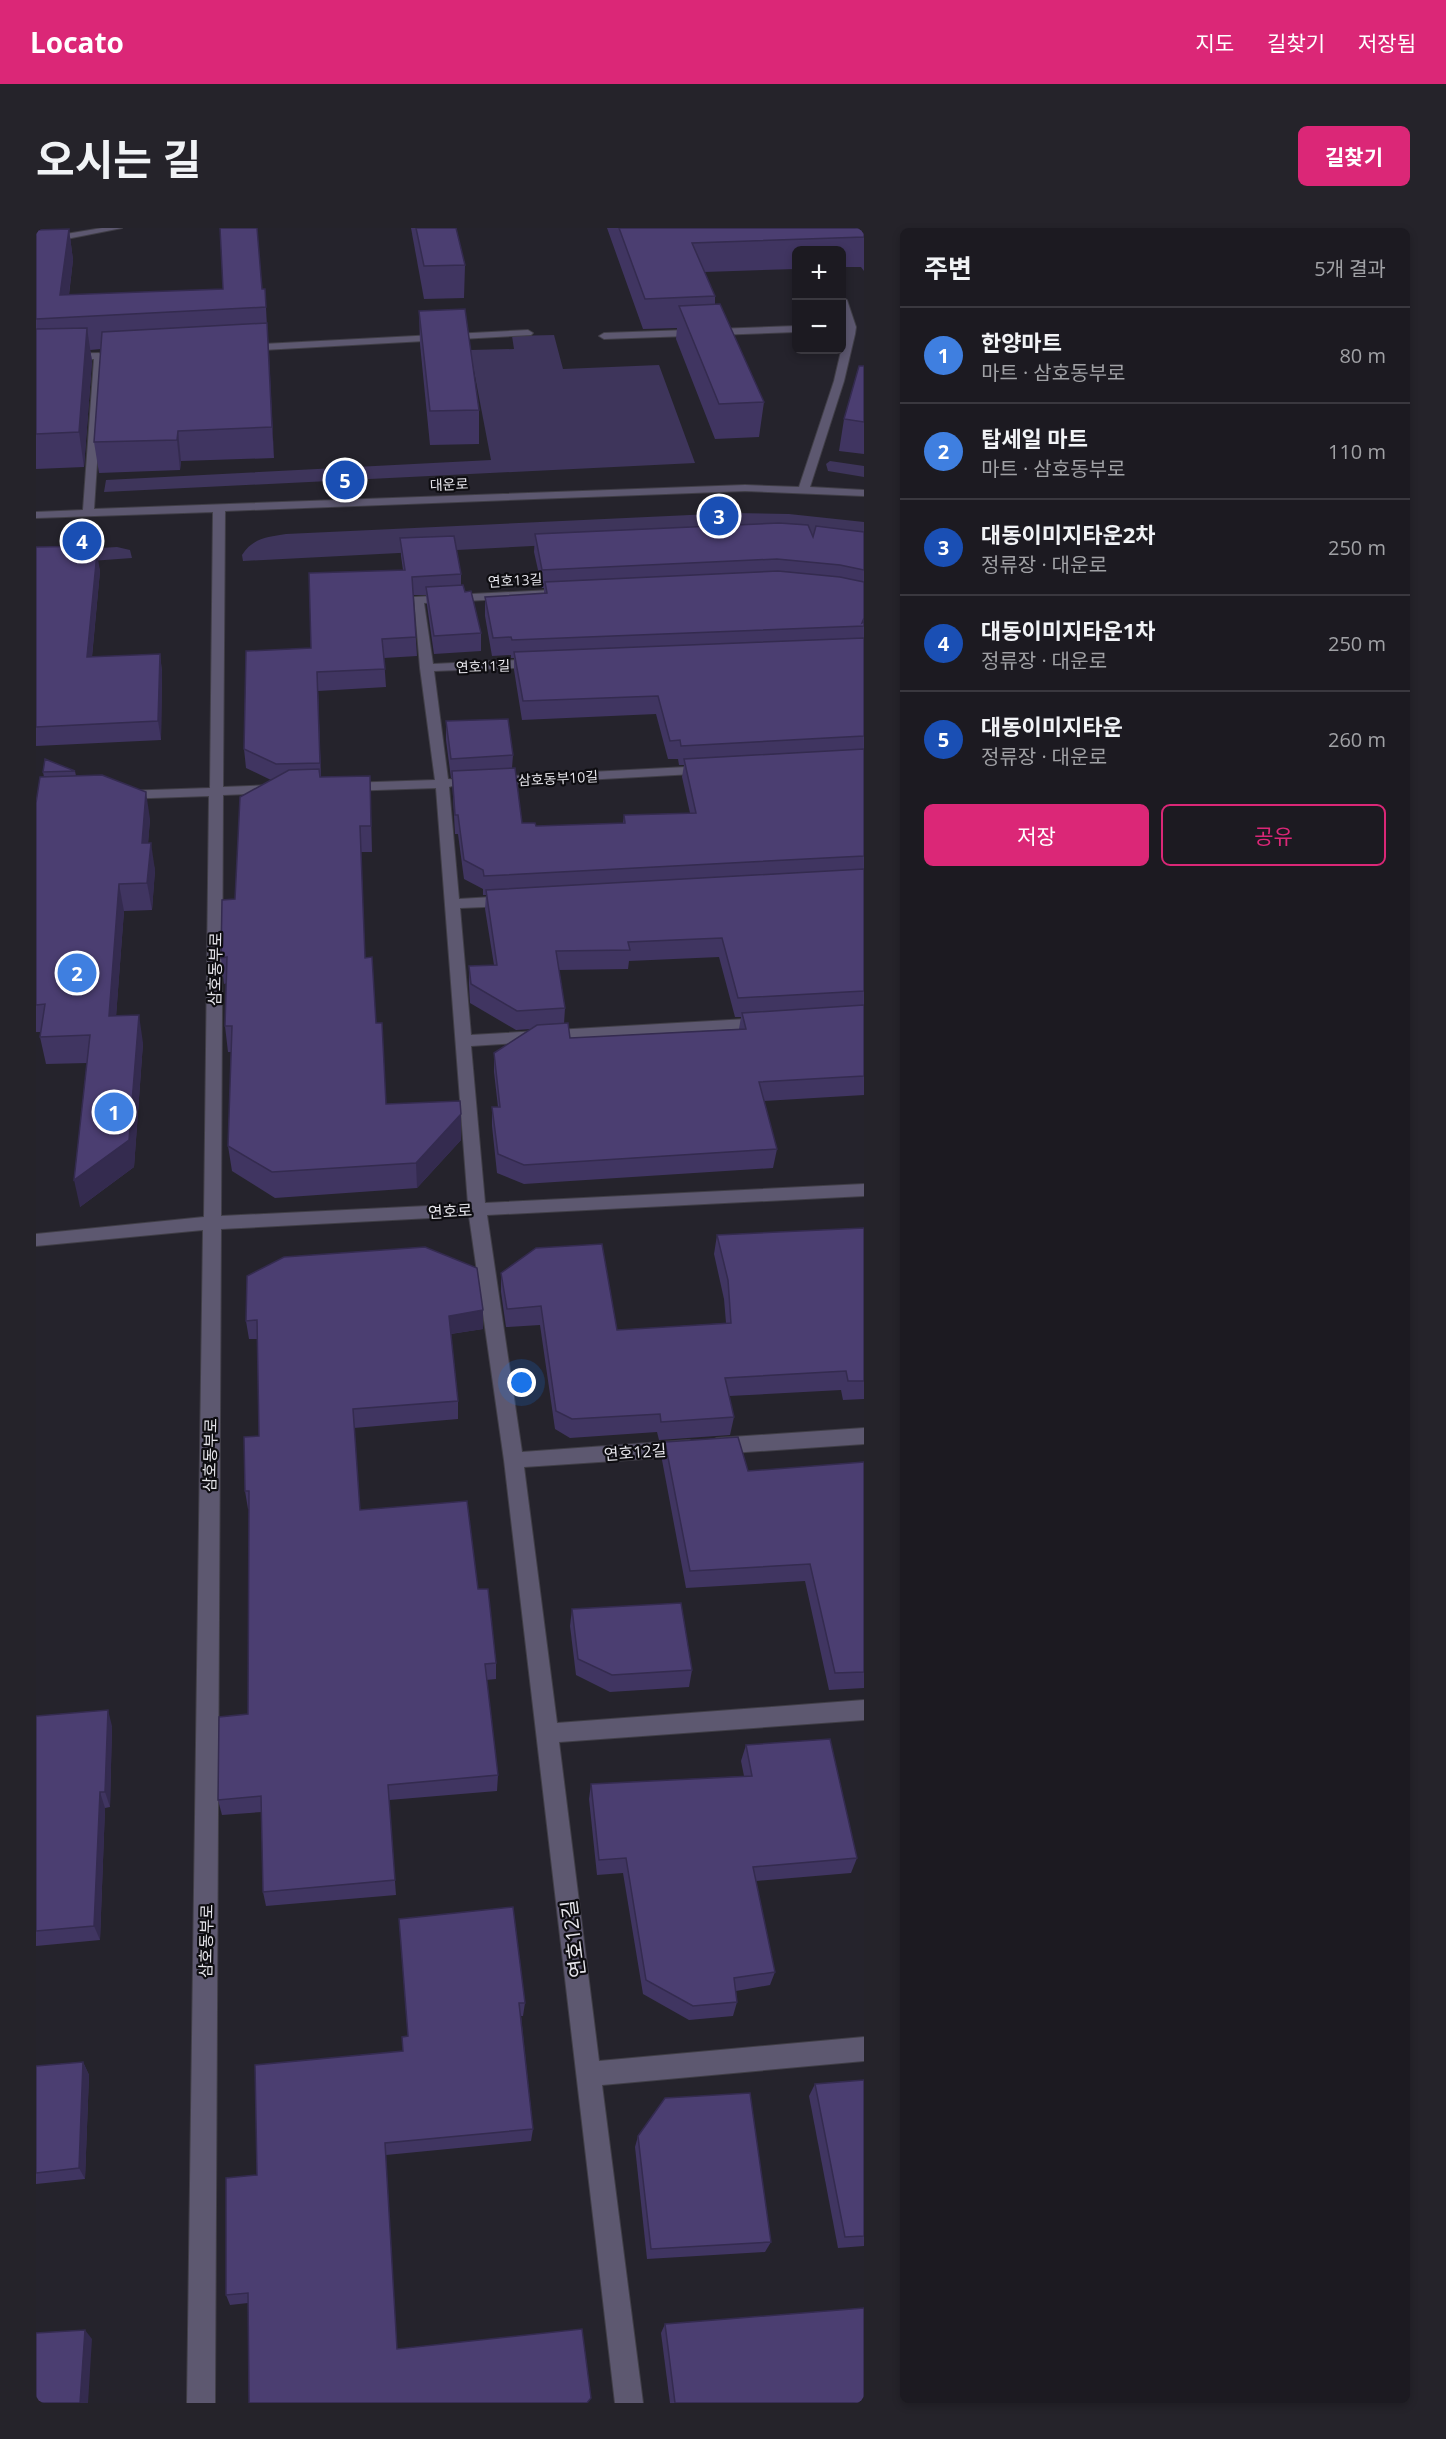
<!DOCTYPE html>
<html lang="ko">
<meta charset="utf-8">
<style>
body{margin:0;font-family:"Open Sans","Noto Sans KR",sans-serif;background:#25232a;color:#f1f3f6}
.controls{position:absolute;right:18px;top:18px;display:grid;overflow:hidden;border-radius:9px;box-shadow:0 3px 9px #0003}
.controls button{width:54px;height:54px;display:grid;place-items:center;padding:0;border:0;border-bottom:2px solid #3a383f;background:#1c1a21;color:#f1f3f6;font:30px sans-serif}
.you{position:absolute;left:486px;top:1155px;width:21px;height:21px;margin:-15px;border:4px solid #fff;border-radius:50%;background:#1a73e8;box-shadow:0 0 0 9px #1a73e833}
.badge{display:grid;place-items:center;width:39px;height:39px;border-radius:50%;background:#db2777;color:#fff;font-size:20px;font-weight:700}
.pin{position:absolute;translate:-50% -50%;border:3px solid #fff;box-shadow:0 2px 6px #0006}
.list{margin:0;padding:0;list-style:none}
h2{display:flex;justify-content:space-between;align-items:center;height:78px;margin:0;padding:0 24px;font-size:26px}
h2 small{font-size:20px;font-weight:400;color:#a0a1a5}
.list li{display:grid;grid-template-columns:39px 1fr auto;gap:18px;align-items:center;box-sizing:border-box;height:96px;padding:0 24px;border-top:2px solid #3a383f}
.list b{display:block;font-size:22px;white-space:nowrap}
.list p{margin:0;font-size:20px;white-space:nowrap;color:#a0a1a5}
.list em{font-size:20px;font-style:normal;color:#a0a1a5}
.actions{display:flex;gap:12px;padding:18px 24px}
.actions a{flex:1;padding:14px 0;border:2px solid #db2777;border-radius:9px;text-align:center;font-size:21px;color:#db2777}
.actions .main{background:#db2777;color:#fff}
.map{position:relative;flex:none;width:828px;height:2175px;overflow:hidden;border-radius:9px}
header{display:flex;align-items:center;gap:36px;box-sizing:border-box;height:84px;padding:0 30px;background:#db2777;color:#fff}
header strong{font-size:28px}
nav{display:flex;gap:33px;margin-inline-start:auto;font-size:21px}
.intro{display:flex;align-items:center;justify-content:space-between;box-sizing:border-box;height:144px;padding:0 36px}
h1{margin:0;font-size:42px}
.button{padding:15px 27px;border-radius:9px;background:#db2777;color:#fff;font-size:21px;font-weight:700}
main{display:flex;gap:36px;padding:0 36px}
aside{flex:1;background:#1c1a21;border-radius:9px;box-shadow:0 3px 9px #0003}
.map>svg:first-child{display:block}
</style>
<header>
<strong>Locato</strong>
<nav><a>지도</a><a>길찾기</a><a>저장됨</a></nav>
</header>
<div class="intro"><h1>오시는 길</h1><a class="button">길찾기</a></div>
<main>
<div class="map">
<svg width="828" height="2175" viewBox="0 0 828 2175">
<rect width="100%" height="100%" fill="#25232c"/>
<g fill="#3e355b">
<path d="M518,107L527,141L623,137L659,235L68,264L70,252L455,232L434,122L478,121L476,108Z"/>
<path d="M794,233L828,238V249L792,243L790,236Z"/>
<path d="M697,285L753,286L828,294V314L690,308L207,333L206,327C217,310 231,309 250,306Z"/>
<path d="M81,319L94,322L96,330L0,337V324Z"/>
</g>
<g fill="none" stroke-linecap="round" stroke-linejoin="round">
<defs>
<g id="minor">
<path d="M66,0H86L0,17V11Z"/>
<path d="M806,69L811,72L820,99L819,106L808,153L774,259L828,262V268L709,263L189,283L187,559L241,557L248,561L241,565L187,567L185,988L432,976L400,560L311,563L304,559L311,555L399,552L384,440L378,369L534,361V367L530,368L388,375L397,436L502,431L508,435L502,439L398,443L412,551L423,552L425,555L413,559L423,671L473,668L480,673L473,678L424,680L435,807L728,790L736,795L728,800L435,818L449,975L828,956V968L451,987L486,1224L653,1212L660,1215L663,1220L660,1225L653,1228L488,1239L521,1495L828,1472V1492L523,1514L563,1833L828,1809V1833L566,1857L607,2175H579L468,1232L433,988L185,1001L179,2175H151L167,1002L0,1018V1006L168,989L173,568L86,571L79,567L86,563L174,560L177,284L0,290V284L47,282L58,131L0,132V126L63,125L68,128L58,281L709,257L763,259L798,153L809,106Z"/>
<path d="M760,98V104L568,111L563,108L568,105Z"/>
<path d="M492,102L497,105L495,107L209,123L204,120L209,117Z"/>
<path d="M670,538L675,539V545L457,557L450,553L457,549Z"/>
<path d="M828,1200V1216L681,1226L674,1223L671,1218L674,1213L681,1210Z"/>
</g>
</defs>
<use href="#minor" stroke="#403e47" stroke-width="2"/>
<use href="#minor" fill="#5d5870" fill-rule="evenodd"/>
</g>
<g fill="#403561" fill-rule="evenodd">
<path d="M375,0H420L429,37L428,70L388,71Z"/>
<path d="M571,0H828V43L825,39H806V22H760V41L668,44L679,68V76L728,174L723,209L679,211L640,111L641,100L607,101Z"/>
<path d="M33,1L37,32L33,67L229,61L238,230L145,233L144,242L63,245L58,214L65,121L54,122L56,133L48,239L0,241V2Z"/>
<path d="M383,83L443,182V216L394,217L384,116Z"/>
<path d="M828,138V226L803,223L808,191Z"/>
<path d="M828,304V867L728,873L741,921L737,940L488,956L461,945L456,898V879H462L458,844V825L495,801L480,802L434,775L433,757V738L458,737L449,681L450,667H447V661L428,651L422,606H419L416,550H415L410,512V493L477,527L476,540L486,595L500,598L587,595L588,587L654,585L646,549L648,537H643L642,531H632L620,486L486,492L478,442V430H475V427L456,428L449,388V369L508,366V360H506L498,324L499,306L777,309ZM683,729L699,789H705L703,801L534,810L528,796L529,780L523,742L592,741L593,733Z"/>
<path d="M364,310L425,346V357L445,405V423L398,426L391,377L390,367H377L381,428L348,430L350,459L282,463L285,549L334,548L336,624H325L329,730L340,795L350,876L425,912L381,960L239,970L196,943L192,918L195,824H192L189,798L191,755L188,756L185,730L199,671L235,552L210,540L208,521L275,420L367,342L365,328Z"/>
<path d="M0,319L59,325L64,343L56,429L124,426L126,444L125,512L0,518Z"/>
<path d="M39,543L40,548L114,591L112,615L119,642L116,682L88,683L80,788L107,815L98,939L44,979L51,835L10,836L4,809L5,804H0V575L8,549L7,544Z"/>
<path d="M828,1000V1171L807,1172L805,1162L693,1168L698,1189L694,1207L623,1212L621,1204L534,1210L519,1201L504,1097L470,1099L465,1064V1045L581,1102L690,1095L688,1071L678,1026L681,1007Z"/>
<path d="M447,1082V1101L415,1106L422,1173V1191L318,1200L324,1282L442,1361L460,1435V1451L450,1452L462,1547L461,1563L353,1572L360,1667L230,1678L227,1664L226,1584L186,1587L182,1572L212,1486L213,1281H212L209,1263L223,1208L222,1111H213L210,1093Z"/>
<path d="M629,1214L712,1243L828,1234V1460L793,1462L769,1353L650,1360L626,1232Z"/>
<path d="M536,1381L656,1442L653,1459L574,1464L540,1447L534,1398Z"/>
<path d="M0,1488L76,1498L74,1579L69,1580L64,1712L0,1718Z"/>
<path d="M710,1517L821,1630L815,1645L720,1653L739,1744L734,1757L700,1763L701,1774L697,1788L653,1792L607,1766L587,1645L561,1647L553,1571L555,1556L708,1548L705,1533Z"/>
<path d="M363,1691L489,1775L487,1788H485L497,1901L495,1913L350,1927L213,2175L212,2075L194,2077L190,2067L221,1947L367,1823L372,1808Z"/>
<path d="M47,1834L53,1847L49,1951L0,1956V1838Z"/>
<path d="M828,1852V2018L802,2020L773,1868L779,1856Z"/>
<path d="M602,1908L735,2014L729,2024L611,2031L599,1919Z"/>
<path d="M629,2096L828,2175H634L625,2105Z"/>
</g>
<g fill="#342b4f">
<path d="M33,1L37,32L30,89L24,67Z"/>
<path d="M231,95L233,124L238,230L236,199Z"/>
<path d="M51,100L56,133L48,239L43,204Z"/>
<path d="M142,203L145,233L144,242L141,212Z"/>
<path d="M58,318L60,332L61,325L64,343L54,448L51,429L57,325Z"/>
<path d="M124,426L126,444L125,512L122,493Z"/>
<path d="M281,444L282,463L285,554L284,535Z"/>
<path d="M110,564L114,591L110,642L106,615Z"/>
<path d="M115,615L119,642L116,682L111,655Z"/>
<path d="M83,656L88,683L78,816L73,788Z"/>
<path d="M103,787L107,815L98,939L44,979L38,952Z"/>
<path d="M425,886V912L381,960L380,935Z"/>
<path d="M447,1082V1101L413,1106V1088Z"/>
<path d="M72,1482L76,1498L74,1579L69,1564Z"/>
<path d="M64,1564L69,1580L64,1712L58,1698Z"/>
<path d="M47,1834L53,1847L49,1951L43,1940Z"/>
<path d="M49,2102L56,2111L52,2175H44Z"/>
</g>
<g fill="#4b3e71" stroke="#342b4f" stroke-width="1.5">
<path d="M184,0H221L226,61H229L230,79L0,91V2L33,1L24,67L187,61Z"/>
<path d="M380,0H420L429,37L388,38Z"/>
<path d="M583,0H828V9L656,15L679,68L609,71Z"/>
<path d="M684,76L728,174L683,176L643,78Z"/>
<path d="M429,81L443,182L394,183L383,83Z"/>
<path d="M231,95L236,199L142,203L141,212L58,214L66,104Z"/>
<path d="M51,100L43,204L0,206V101Z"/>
<path d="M823,138H828V194L808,191Z"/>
<path d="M743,295L772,297L777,309L780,298L828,304V342L804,337L741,331L506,342L499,306Z"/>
<path d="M418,308L425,346L376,349L380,409L346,411L349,441L281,444L284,535L240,536L208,521L210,423L275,420L273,345L369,342L364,310Z"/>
<path d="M58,318L57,325H61L51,429L124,426L122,493L0,499V319Z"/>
<path d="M742,343L804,349L828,354V390L826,395L828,394V398L476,412L475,409L457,410L449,369L511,365L509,354Z"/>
<path d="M427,357L429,364L435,363L445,405L398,408L390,359Z"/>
<path d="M828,410V508L645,518L644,512L634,513L622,468L487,473L478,424Z"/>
<path d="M472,491L477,527L415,531L410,493Z"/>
<path d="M828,521V628L448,648L447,642L428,632L422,587H419L416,543L479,540L486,595H499L500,598L589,595L588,587L660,585L648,531Z"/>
<path d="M9,531L39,543L7,544Z"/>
<path d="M283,541L284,549L334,548L335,598H324L329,730L336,729L340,795H346L350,876L424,873L425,886L380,935L236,944L192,918L196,798H189L191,729L185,730L186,672L199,671L204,569L253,542Z"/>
<path d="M66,547L110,564L106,615H115L111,655L83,656L73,788L103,787L93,912L38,952L54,807L4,809L9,776L0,777V575L4,549Z"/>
<path d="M828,641V763L702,770L686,710L592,714L594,722L520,723L529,780L481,783L435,756L433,738L461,737L450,662Z"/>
<path d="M828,777V848L723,854L741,921L488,937L462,926L456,879H464L458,825L501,797L532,795L534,810L710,801L706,785Z"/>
<path d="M828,1000V1153H812L810,1143L689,1150L698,1189L625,1194L624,1186L536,1191L520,1183L505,1078L471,1081L465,1045L500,1020L566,1016L581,1102L695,1095L692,1052L681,1007Z"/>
<path d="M389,1019L441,1040L447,1082L413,1088L422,1173L317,1181L324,1282L431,1273L442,1361H452L460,1435L449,1436L462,1547L352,1557L359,1652L227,1664L225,1568L182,1572L183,1489L212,1486L213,1263H209L208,1209L223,1208L221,1092L210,1093L211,1048L248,1029Z"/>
<path d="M702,1209L712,1243L828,1234V1444L799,1445L774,1336L654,1343L629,1214Z"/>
<path d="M645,1375L656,1442L576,1447L542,1431L536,1381Z"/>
<path d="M72,1482L69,1564H64L58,1698L0,1703V1488Z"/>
<path d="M794,1511L821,1630L717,1639L739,1744L698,1750L701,1774L657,1778L610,1752L590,1630L563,1632L555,1556L716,1548L710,1517Z"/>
<path d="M477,1679L489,1775H483L497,1901L349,1915L361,2121L546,2101L555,2170L551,2175H213L212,2065L190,2067V1950L221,1947L219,1837L367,1823L366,1809L372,1808L363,1691Z"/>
<path d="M47,1834L43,1940L0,1945V1838Z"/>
<path d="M828,1852V2008L809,2009L779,1856Z"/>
<path d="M714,1865L735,2014L615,2021L602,1908L629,1870Z"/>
<path d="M828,2080V2175H639L629,2096Z"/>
<path d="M49,2102L44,2175H0V2105Z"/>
</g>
<g text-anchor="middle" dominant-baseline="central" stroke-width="4.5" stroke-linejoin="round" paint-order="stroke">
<g font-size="14" fill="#e6e5eb" stroke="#0e0d11">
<text transform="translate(413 256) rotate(-2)">대운로</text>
<text transform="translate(479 352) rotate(-3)">연호13길</text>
<text transform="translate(447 438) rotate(-2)">연호11길</text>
<text transform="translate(522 550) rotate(-3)">삼호동부10길</text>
</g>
<g font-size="16" fill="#e6e5eb" stroke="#0e0d11">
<text transform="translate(179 741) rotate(-89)">삼호동부로</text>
<text transform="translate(414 983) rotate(-3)">연호로</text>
<text transform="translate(599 1224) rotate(-4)">연호12길</text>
<text transform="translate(174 1227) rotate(-89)">삼호동부로</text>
<text transform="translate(170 1713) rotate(-89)">삼호동부로</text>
</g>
<g font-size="20" fill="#e6e5eb" stroke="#0e0d11">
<text transform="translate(537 1711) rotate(-97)">연호12길</text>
</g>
</g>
</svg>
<div class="controls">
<button>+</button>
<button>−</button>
</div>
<div class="you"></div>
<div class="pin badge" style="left:78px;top:884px;background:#3f7fe0">1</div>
<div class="pin badge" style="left:41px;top:745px;background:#3f7fe0">2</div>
<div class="pin badge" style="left:683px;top:288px;background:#1a4fb4">3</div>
<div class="pin badge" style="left:46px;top:313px;background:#1a4fb4">4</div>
<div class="pin badge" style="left:309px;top:252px;background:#1a4fb4">5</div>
</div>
<aside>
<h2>주변<small>5개 결과</small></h2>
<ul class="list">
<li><span class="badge" style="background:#3f7fe0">1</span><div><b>한양마트</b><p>마트 · 삼호동부로</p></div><em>80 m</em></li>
<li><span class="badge" style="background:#3f7fe0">2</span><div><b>탑세일 마트</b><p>마트 · 삼호동부로</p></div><em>110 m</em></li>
<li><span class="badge" style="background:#1a4fb4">3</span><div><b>대동이미지타운2차</b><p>정류장 · 대운로</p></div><em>250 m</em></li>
<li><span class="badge" style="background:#1a4fb4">4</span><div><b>대동이미지타운1차</b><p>정류장 · 대운로</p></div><em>250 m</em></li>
<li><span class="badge" style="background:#1a4fb4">5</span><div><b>대동이미지타운</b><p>정류장 · 대운로</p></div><em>260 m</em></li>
</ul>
<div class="actions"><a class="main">저장</a><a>공유</a></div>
</aside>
</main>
